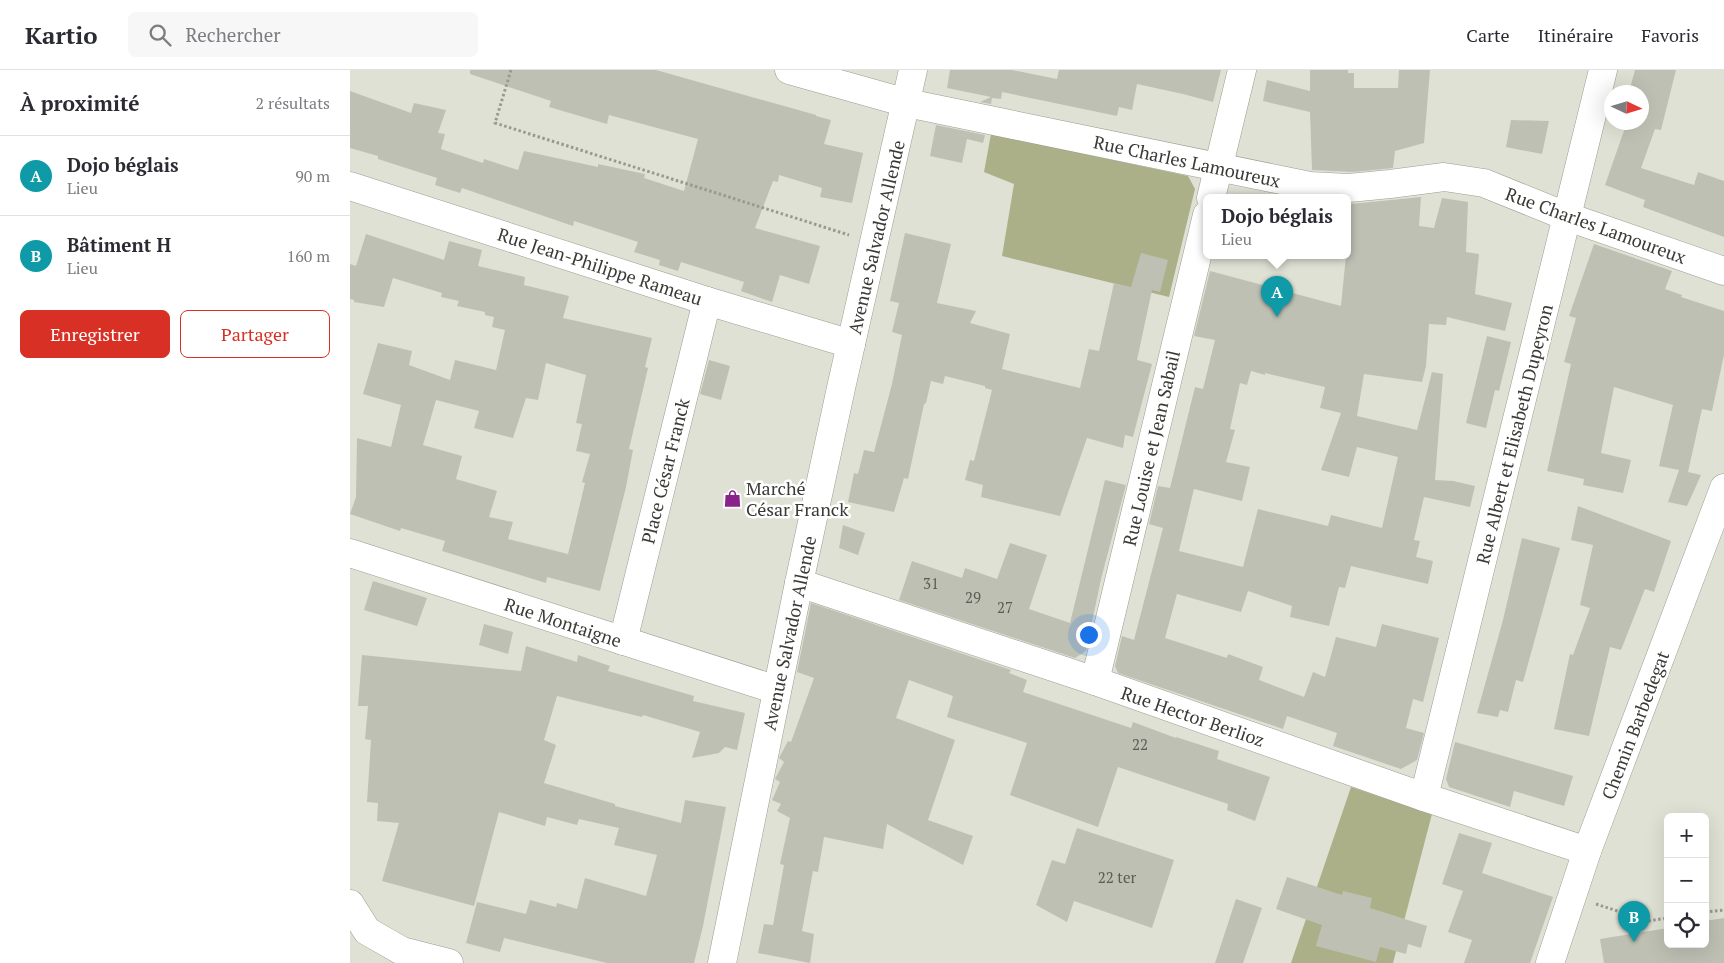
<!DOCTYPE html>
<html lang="fr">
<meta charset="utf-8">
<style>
body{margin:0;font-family:"PT Serif",serif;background:#f7f7f7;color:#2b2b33}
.controls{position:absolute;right:15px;bottom:15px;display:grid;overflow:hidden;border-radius:8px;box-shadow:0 5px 20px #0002}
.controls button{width:45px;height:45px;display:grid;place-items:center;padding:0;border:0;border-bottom:1px solid #e1e1e2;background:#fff;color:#2b2b33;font:25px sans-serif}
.compass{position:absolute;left:1254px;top:15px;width:45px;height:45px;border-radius:50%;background:#fff;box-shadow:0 5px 20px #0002;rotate:94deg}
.you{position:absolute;left:738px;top:564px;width:18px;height:18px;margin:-12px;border:4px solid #fff;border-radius:50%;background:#1a73e8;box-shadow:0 0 0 8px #1a73e833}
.badge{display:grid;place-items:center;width:32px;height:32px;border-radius:50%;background:#d93025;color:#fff;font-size:16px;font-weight:700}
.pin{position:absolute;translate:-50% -41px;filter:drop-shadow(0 1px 2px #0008)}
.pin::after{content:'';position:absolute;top:26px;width:18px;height:15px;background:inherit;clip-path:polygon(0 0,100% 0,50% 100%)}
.popup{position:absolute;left:853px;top:124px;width:148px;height:65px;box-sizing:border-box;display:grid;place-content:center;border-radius:8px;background:#fff;filter:drop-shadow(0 1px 4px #0005);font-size:16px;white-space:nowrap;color:#7c7c81}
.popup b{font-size:19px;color:#2b2b33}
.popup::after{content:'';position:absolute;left:50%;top:100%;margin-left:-10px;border:10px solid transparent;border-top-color:#fff}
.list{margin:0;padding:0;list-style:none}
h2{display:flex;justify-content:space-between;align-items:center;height:65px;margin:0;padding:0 20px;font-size:21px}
h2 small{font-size:16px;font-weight:400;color:#7c7c81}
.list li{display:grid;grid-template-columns:32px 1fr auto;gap:15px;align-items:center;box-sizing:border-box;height:80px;padding:0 20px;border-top:1px solid #e1e1e2}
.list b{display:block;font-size:19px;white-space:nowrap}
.list p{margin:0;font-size:16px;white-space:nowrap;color:#7c7c81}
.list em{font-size:16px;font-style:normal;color:#7c7c81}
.actions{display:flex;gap:10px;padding:15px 20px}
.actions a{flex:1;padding:11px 0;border:1px solid #d93025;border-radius:8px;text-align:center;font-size:18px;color:#d93025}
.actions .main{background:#d93025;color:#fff}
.icon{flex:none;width:28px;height:28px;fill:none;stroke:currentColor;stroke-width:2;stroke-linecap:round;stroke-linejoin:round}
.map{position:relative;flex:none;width:1374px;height:893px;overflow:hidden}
header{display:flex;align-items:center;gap:30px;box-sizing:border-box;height:70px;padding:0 25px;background:#fff;border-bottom:1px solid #e1e1e2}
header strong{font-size:24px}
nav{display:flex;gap:28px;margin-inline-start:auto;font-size:18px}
.search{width:350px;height:45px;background:#f7f7f7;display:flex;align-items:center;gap:12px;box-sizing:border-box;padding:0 18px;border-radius:8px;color:#7c7c81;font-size:19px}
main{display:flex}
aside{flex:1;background:#fff}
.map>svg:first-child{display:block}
</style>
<header>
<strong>Kartio</strong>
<div class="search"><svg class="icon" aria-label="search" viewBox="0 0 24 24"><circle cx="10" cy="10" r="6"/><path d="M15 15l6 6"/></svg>Rechercher</div>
<nav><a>Carte</a><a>Itinéraire</a><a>Favoris</a></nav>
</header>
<main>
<aside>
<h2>À proximité<small>2 résultats</small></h2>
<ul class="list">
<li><span class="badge" style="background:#0f9aa8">A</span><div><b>Dojo béglais</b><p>Lieu</p></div><em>90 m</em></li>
<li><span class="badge" style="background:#0f9aa8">B</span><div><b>Bâtiment H</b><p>Lieu</p></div><em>160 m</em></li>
</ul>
<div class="actions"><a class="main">Enregistrer</a><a>Partager</a></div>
</aside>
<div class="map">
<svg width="1374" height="893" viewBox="0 0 1374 893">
<rect width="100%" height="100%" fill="#dfe1d4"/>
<g fill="#acb088">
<path d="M641,64L838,106L845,119L819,227L652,186L664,114L634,102Z"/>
<path d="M1001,717L1082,744L1043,893H941Z"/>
</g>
<g fill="#bfc0b4" fill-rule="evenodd">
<path d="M120,0H306L466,45V46L481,50L474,74L513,83L502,133L470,127L472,118L429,105L428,112L423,111L405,158L470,176L459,214L430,205L422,232L391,221L394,212L331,192L328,201L309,195L310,190L284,182L288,172L224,151L223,156L112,118L110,123L85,115L87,108L28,89V86L0,78V21L61,43L64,33L96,40L88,63L95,64L91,79L133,93L134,89L168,100L174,81L248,97V94L295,104L294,108L334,121L348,69L259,45L257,54L199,37L201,31L120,4Z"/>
<path d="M600,0H662L707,9L709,0H871L863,32L833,24L787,14L782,40L769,37L767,46L652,22L651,29L642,28L641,34L630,32L641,27L597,18Z"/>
<path d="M960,0H998V3H1004V18H1048L1049,0H1080L1074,73L1045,81L1043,98L1003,102L962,100L960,42L913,31L917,10L960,21Z"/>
<path d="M1285,0H1326L1311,60L1305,59L1291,98L1344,115L1348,102L1374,111V167L1293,137L1295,130L1255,115L1277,52H1292V22H1279Z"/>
<path d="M1161,50L1199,51L1192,84L1156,77Z"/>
<path d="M586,55L635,65L633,73L617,69L612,93L580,86Z"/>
<path d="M1071,127L1069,156L1084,158L1092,128L1118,132L1116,182L1129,184L1125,224L1162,233L1155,261L1097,247L1096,255L1079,254L1076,296L1072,312L1014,304L1007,346L1067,360L1082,302L1093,304L1085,410L1103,411L1125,416L1120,437L1074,427L1064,470L1070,471L1066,487L1083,491L1078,514L1001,496L995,518L989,517L979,556L940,547L942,536L898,521L891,542L827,524L815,568L877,588L878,584L913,597L909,610L954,627L963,602L975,607L986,567L1026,577L1032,554L1089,568L1073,632L1063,629L1056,658L1074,663L1067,690L1051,699L983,676L987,663L937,646L933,659L768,603L765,596L772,566L784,570L813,458L799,454L808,416L820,418L845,317L853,319L865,270L844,266L860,201L991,236L1001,134ZM901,301L915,305V303L975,317L970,338L991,343L971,400L999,407L1007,377L1048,387L1032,458L981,445L978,456L908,439L893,497L829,481L844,419L892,431L900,397L876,392L885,360L880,359L890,313L897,315Z"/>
<path d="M555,163L601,174L587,233L626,241L620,253L660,264L652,299L730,318L739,279L749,281L764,213L781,217L791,183L818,190L810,222L802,220L787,290L802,294L783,367L775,365L773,378L737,368L710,446L631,427L633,415L615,410L620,390L624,391L642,320L635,318V316L595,306L593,314L581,311L576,333L574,334L558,409L554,408L544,442L498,432L504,403L508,404L514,380L524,382L542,314L552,265L542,262L549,233L540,231Z"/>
<path d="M16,164L94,190L99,171L132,180L128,196L175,207L174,215L219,226L213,248L302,268L295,297L298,298L279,379L283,380L276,417L250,521L197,507L196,513L92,481L95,471L51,458L50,461L0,444L6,427L7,368L41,377L51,335L13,324L28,273L62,281L59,295L100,310L105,290L146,300L155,260L142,257L144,247L135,245V242L107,236L109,231L91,227L92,223L43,208L34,237L4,232V230L0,229V194L6,196ZM196,293L236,305L226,353L232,354L226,381L240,384L232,412L235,413L218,484L158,469L163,452L139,447L147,421L106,409L112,386L73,375L86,330L129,341L124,358L163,368L176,328L188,330Z"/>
<path d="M1244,174L1322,201L1315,219L1332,225L1331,227L1374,241V285L1362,341L1352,339L1338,402L1351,405L1337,436L1318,432L1329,400L1309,396L1323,335L1264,317L1251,383L1281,390L1273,423L1233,415L1234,409L1197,401L1221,294L1214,292L1226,248L1219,246Z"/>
<path d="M1137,266L1161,272L1149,321L1145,320L1136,358L1116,353Z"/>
<path d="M359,290L380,296L371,330L350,324Z"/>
<path d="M755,410L776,415L751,509L736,581L725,588L549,530L562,491L612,508L615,498L647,509L660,473L697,485L679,539L720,553Z"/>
<path d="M1228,436L1321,471L1304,522L1295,519L1271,580L1260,577L1239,666L1204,659L1220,584L1223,585L1240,538L1230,535L1243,475L1221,470Z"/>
<path d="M493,455L515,463L508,485L489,478Z"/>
<path d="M1172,468L1210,478L1173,612L1166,610L1158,642L1150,640L1148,647L1127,643L1153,550Z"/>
<path d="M23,511L77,528L67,556L14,540Z"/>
<path d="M461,533L661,600L659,603L677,610L673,622L781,658L783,652L826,668V667L869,681L867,689L920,707L905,751L877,740L878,734L768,697L748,757L660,725L677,673L597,647L603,626L559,610L546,648L605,670L578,750L623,766L613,795L537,754L533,779L474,767L468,802L463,801L452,861L464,864L460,893L408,883L414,854L423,855L434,795L430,794L440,748L427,741L431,734L422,730L430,712L425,709L434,692L429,688L438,671L441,672L464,608L447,602Z"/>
<path d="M134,554L163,562L158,584L129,575Z"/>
<path d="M176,576L227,592L228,585L260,596L258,601L344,626L343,631L395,643L387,680L375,677L369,683L342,688L350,662L293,645L292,647L207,626L194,670L206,675L194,713L265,734V736L331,753L335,730L376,737L353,856L344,893H257L154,868L150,882L116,873L127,832L176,844L180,830L206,837L207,833L227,839L235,808L296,826L307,785L264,775L269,758L229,749L227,755L197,747L195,756L149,742L124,836L32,811L49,753L27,751L28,733L17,732L21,670L15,669L18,636H8L12,585L171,601Z"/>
<path d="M1105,672L1223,706L1214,736L1164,721L1160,737L1099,717L1096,709Z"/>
<path d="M727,758L824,790L802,858L724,831L717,852L686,835L702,790L715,794Z"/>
<path d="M1109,763L1142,773L1132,803L1203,827L1180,893H1114L1122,870L1098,862L1113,821L1092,814Z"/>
<path d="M937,807L992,825L993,821L1022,828L1020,838L1077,856L1071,878L1058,874L1056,884L1030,877L1026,892L966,876L972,855L926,839Z"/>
<path d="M886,829L912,838L893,893H865Z"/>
<path d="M1374,848V893H1254L1250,869L1318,858V874H1355V851Z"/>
</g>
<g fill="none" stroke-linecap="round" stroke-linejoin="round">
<defs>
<g id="street">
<path d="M439,0L557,33L960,116L999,118L1040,114L1094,107L1134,113L1218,147L1374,201"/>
<path d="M0,116L357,231L501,274"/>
<path d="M861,128L892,0"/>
<path d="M0,483L427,620"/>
<path d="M449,513L745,611L1074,727L1237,781"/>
<path d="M273,571L357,231"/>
<path d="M745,611L857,145"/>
<path d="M1074,727L1253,0"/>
<path d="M0,834L17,861L52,881L99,893"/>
<path d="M372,893L449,513L491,318L563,0"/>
<path d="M1200,893L1237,781L1374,418"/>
</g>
</defs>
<use href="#street" stroke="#9b9d91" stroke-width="29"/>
<g stroke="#989a90" stroke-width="3" stroke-dasharray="2.5 2.5" stroke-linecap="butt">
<path d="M161,0L145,53L499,165"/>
<path d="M1246,834L1298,851L1318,848"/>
<path d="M1355,842L1374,840"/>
</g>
<use href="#street" stroke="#fff" stroke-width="28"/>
</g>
<defs>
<symbol id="shop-bare" viewBox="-9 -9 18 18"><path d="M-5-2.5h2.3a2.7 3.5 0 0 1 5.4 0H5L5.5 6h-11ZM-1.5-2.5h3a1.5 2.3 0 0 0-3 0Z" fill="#892289" stroke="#fff" stroke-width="2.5" paint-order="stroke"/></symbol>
</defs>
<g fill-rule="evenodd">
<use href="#shop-bare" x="370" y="416" width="25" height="25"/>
</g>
<g text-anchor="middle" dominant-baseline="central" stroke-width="5" stroke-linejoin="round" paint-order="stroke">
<g font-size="15" fill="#5b5c56">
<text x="581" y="513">31</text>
<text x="623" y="527">29</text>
<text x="655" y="537">27</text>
<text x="790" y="674">22</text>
<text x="767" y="807">22 ter</text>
</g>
<g font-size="18" fill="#3a3b36" stroke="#fff">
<text transform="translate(837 91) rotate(12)">Rue Charles Lamoureux</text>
<text transform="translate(1246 155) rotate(20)">Rue Charles Lamoureux</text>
<text transform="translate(526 167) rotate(-77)">Avenue Salvador Allende</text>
<text transform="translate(250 196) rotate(18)">Rue Jean-Philippe Rameau</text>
<text transform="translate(1164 364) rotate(-76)">Rue Albert et Elisabeth Dupeyron</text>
<text transform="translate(801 378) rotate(-77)">Rue Louise et Jean Sabail</text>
<text transform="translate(315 401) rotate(-76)">Place César Franck</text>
<text transform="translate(213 552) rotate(18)">Rue Montaigne</text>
<text transform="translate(439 563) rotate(-78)">Avenue Salvador Allende</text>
<text transform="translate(843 646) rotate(19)">Rue Hector Berlioz</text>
<text transform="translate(1285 655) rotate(-69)">Chemin Barbedegat</text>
</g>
<g font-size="18" fill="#3a3b36" stroke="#fff" text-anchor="start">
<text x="396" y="418">Marché<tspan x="396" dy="21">César Franck</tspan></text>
</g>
</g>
</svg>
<div class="controls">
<button>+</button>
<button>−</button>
<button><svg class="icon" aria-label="locate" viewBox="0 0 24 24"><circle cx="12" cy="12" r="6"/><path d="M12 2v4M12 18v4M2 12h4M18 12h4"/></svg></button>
</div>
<svg class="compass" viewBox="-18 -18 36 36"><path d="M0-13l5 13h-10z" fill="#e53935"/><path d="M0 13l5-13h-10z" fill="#7c7c81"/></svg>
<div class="you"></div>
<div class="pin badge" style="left:927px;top:247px;background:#0f9aa8">A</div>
<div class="popup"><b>Dojo béglais</b>Lieu</div>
<div class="pin badge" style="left:1284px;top:872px;background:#0f9aa8">B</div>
</div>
</main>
